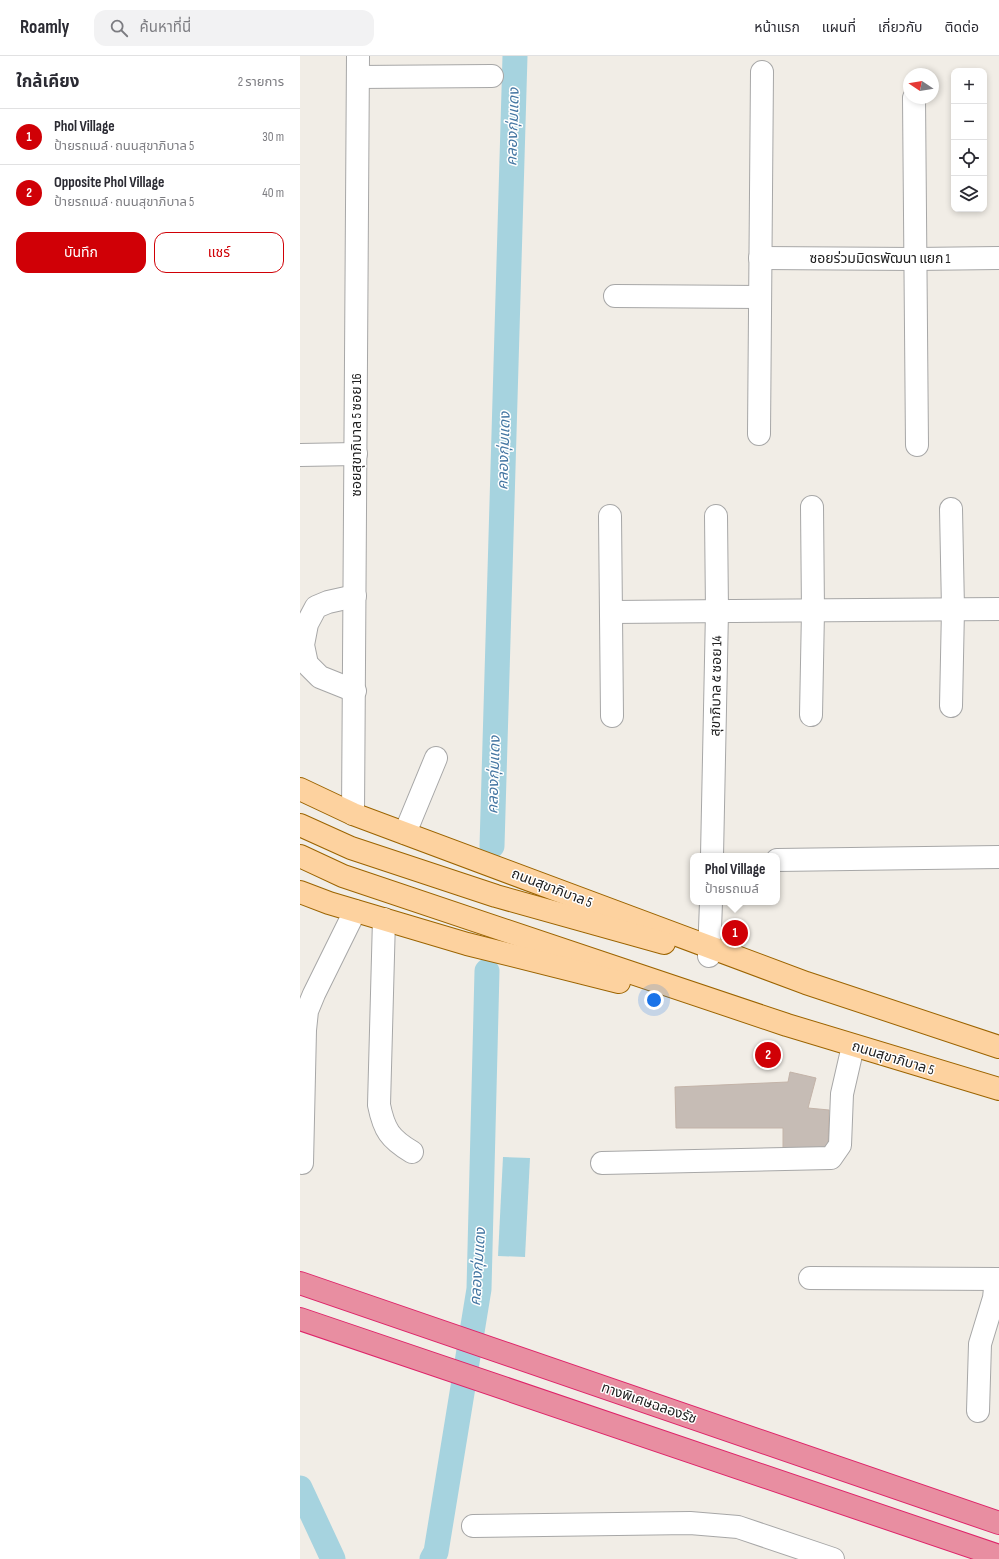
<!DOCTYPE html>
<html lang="th">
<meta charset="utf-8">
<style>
body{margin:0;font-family:"Sofia Sans Condensed","Noto Sans Thai",sans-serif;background:#f2f2f3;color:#2b2b33}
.controls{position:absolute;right:12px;top:12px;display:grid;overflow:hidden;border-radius:8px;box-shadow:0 2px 6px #0003}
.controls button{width:36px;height:36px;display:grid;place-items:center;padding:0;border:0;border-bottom:1px solid #e1e1e2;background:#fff;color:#2b2b33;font:20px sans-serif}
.compass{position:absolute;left:603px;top:12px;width:36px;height:36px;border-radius:50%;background:#fff;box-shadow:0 2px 6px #0003;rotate:282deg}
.you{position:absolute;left:354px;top:944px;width:14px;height:14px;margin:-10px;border:3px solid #fff;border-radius:50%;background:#1a73e8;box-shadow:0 0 0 6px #1a73e833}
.badge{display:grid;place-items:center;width:26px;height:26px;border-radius:50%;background:#d00006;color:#fff;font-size:13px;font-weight:700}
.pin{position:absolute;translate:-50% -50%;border:2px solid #fff;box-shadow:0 1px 4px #0006}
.popup{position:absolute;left:390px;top:797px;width:90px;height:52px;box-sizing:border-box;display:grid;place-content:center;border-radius:8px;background:#fff;filter:drop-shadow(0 1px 3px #0005);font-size:13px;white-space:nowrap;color:#7c7c81}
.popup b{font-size:15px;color:#2b2b33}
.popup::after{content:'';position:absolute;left:50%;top:100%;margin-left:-8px;border:8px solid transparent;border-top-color:#fff}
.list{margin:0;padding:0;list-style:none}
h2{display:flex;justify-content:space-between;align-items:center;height:52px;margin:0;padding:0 16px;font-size:17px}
h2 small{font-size:13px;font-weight:400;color:#7c7c81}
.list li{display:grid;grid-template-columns:26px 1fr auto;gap:12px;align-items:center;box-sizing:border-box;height:56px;padding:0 16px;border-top:1px solid #e1e1e2}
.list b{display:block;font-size:15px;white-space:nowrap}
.list p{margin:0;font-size:13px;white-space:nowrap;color:#7c7c81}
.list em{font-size:13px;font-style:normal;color:#7c7c81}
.actions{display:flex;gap:8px;padding:12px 16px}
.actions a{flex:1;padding:9px 0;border:1px solid #d00006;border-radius:12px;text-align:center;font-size:14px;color:#d00006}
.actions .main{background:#d00006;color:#fff}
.icon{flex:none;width:22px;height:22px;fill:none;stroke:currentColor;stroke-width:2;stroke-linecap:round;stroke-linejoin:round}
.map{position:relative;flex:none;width:699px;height:1503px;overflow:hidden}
header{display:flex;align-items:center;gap:24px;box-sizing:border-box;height:56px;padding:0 20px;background:#fff;border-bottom:1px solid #e1e1e2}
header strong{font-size:19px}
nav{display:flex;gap:22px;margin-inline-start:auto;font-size:14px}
.search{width:280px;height:36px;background:#f2f2f3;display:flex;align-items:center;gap:10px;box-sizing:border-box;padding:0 14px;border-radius:12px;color:#7c7c81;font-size:15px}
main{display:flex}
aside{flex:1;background:#fff}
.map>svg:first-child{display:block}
</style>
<header>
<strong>Roamly</strong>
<div class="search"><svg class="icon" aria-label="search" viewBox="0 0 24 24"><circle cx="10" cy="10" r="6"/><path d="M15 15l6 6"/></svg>ค้นหาที่นี่</div>
<nav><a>หน้าแรก</a><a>แผนที่</a><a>เกี่ยวกับ</a><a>ติดต่อ</a></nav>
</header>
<main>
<aside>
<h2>ใกล้เคียง<small>2 รายการ</small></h2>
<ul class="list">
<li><span class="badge">1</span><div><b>Phol Village</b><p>ป้ายรถเมล์ · ถนนสุขาภิบาล 5</p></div><em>30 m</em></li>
<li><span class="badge">2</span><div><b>Opposite Phol Village</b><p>ป้ายรถเมล์ · ถนนสุขาภิบาล 5</p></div><em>40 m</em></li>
</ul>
<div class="actions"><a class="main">บันทึก</a><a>แชร์</a></div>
</aside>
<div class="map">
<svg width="699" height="1503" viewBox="0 0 699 1503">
<rect width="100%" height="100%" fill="#f1ede6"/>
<path fill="#a6d3df" d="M203,1101L230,1102L225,1201L198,1200Z"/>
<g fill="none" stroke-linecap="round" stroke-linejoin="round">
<g stroke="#a6d3df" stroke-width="25">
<path d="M192,790L215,0"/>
<path d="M0,1432L33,1503"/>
<path d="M132,1503L136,1496L179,1233L187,915"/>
</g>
</g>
<path fill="#c6bcb5" stroke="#c3b3a8" d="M490,1016L516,1022L508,1052L529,1054L528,1092L483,1095V1072H376L375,1031L488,1026Z"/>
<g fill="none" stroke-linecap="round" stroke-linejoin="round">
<defs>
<g id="minor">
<path d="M58,21L192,20"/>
<path d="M614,42L617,389"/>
<path d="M460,202L615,203L699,202"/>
<path d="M315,240L460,241"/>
<path d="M459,378L462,16"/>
<path d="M0,399L56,398"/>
<path d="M310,460L312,660"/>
<path d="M312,556L699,553"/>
<path d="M55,635L20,621L7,608L3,589L7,568L16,551L28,546L55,540"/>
<path d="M651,650L653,553L651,453"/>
<path d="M511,659L513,555L512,451"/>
<path d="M53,758L58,0"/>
<path d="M105,777L136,702"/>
<path d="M412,800L417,555L416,460"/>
<path d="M477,804L699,801"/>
<path d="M84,863L79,1049C84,1074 90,1083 112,1096"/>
<path d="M409,900L411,846"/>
<path d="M2,1107L5,974L7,955L14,938L55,855"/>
<path d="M302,1107L531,1102L540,1089L542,1038L553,990"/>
<path d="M510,1222L699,1223"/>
<path d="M678,1355L680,1288L694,1242L696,1223"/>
<path d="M173,1470L390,1467L438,1471L533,1503"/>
</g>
<g id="major">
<path d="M0,733L53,758L506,927L699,991"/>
<path d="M0,769L51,792L196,840L364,887"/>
<path d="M0,800L43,820L487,969L699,1033"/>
<path d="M0,836L29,847L167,888L319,926"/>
</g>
<g id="highway">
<path d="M0,1227L699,1467"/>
<path d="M0,1263L699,1500"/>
</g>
</defs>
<use href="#minor" stroke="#a7a7a7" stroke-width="24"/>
<use href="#major" stroke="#9c6400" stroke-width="24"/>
<use href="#highway" stroke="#de2469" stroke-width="24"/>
<use href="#minor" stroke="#fff" stroke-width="22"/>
<use href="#major" stroke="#fdd29f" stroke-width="22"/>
<use href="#highway" stroke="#e88ea1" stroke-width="22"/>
</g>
<g text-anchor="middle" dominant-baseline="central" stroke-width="3" stroke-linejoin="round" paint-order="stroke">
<g font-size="14" fill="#202020" stroke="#fff">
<text x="580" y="202">ซอยร่วมมิตรพัฒนา แยก 1</text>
<text transform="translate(56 379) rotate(-90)">ซอยสุขาภิบาล 5 ซอย 16</text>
<text transform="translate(416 630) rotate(-89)">สุขาภิบาล ๕ ซอย 14</text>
<text transform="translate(252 832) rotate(21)">ถนนสุขาภิบาล 5</text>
<text transform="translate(593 1002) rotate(17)">ถนนสุขาภิบาล 5</text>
<text transform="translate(349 1347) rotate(19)">ทางพิเศษฉลองรัช</text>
</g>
<g font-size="15" font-style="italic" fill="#4476a2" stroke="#fff">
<text transform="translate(213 71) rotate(-88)">คลองกุ่มแดง</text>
<text transform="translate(204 395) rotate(-88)">คลองกุ่มแดง</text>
<text transform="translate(194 719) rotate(-88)">คลองกุ่มแดง</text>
<text transform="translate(178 1211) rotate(-86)">คลองกุ่มแดง</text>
</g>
</g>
</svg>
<div class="controls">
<button>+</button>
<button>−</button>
<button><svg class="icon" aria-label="locate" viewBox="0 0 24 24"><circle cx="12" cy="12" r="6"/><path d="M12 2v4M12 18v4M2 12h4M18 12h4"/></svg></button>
<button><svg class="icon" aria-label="layers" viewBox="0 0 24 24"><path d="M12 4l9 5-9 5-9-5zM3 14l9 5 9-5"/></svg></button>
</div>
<svg class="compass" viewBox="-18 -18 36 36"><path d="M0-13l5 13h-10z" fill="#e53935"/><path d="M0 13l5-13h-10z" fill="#7c7c81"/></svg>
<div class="you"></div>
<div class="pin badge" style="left:435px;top:877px">1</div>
<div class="popup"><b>Phol Village</b>ป้ายรถเมล์</div>
<div class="pin badge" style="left:468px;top:999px">2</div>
</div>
</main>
